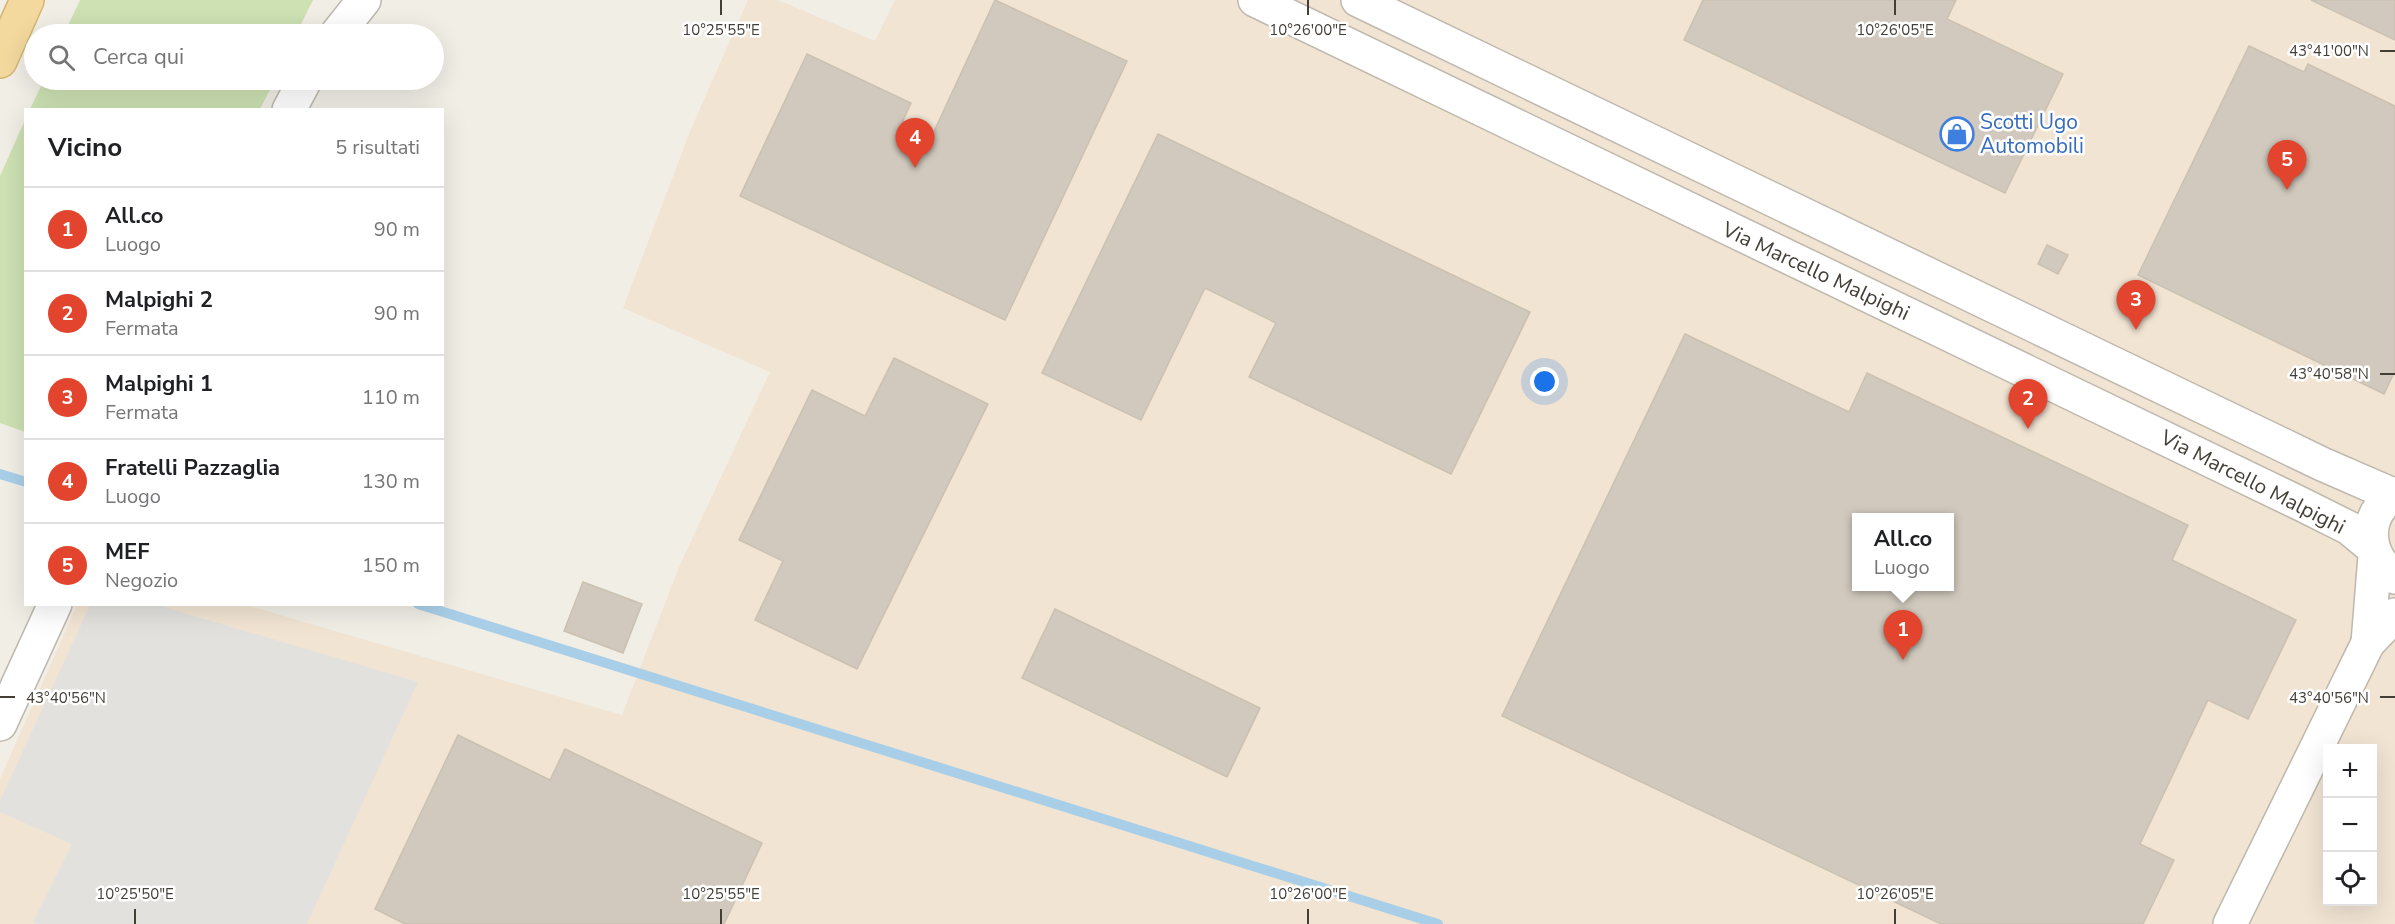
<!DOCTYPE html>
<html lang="it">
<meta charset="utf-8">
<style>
body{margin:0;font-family:"Nunito Sans",sans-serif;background:#f2f2f2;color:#202124}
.controls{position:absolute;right:18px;bottom:18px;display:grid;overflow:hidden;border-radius:0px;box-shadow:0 6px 24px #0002}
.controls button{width:54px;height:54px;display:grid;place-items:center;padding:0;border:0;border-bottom:2px solid #e0e0e0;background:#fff;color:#202124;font:30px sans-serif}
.you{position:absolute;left:1545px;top:382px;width:21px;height:21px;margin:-15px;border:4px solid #fff;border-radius:50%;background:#1a73e8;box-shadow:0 0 0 9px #1a73e833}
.badge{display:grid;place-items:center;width:39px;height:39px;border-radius:50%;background:#e2442d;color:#fff;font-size:20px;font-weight:700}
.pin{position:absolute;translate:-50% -50px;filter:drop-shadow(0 2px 3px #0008)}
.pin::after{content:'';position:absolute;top:32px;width:21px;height:18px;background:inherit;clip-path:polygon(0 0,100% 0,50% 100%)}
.popup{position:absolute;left:1852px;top:513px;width:102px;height:78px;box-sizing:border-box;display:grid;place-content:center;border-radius:0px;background:#fff;filter:drop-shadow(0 2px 4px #0005);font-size:20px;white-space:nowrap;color:#757577}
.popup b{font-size:22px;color:#202124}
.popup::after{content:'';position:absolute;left:50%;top:100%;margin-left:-12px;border:12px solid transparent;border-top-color:#fff}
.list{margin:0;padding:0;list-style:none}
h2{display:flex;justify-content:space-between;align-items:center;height:78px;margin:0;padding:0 24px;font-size:26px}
h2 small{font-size:20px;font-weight:400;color:#757577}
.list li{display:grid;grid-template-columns:39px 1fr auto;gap:18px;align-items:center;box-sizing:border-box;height:84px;padding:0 24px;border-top:2px solid #e0e0e0}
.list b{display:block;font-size:22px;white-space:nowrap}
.list p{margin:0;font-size:20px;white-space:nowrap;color:#757577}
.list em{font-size:20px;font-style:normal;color:#757577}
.icon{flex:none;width:33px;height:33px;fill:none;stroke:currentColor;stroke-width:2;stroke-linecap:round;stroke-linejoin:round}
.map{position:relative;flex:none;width:2395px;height:924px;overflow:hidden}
.search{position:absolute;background:#fff;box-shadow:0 6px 24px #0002;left:24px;top:24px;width:420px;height:66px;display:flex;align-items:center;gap:15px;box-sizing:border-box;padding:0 21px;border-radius:33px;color:#757577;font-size:22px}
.panel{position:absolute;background:#fff;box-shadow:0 6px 24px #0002;left:24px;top:108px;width:420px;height:498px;border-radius:0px}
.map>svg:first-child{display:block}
</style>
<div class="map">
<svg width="2395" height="924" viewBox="0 0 2395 924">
<rect width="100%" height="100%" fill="#f1eee6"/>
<path fill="#f1e4d3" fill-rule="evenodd" d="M748,0H778L875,41L895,0H2395V924H0V779L77,605H246L622,715L679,567L770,372L623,308L691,129ZM1856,518H1950V586H1856ZM2328,748H2372V902H2328Z"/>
<g fill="#cde1b3">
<path d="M80,0H313L296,34H64Z"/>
<path d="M44,80H275L260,109H30Z"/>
<path d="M25,120V432L0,423V176Z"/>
</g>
<path fill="#e3e1de" d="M90,605H157L418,682L307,924H37L33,922L72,844L0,812V801Z"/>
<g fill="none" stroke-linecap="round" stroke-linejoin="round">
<g stroke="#a9cfe8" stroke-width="10">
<path d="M0,474L26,482"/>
<path d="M418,604L1438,924"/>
</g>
</g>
<g fill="#d1c9bd" stroke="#cbc1b1" stroke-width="1.5" fill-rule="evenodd">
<path d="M995,0L1127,61L1005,320L740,196L807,54L911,103L900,127L930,140Z"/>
<path d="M1703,0H1956L1947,19L2063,74L2005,193L1684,40Z"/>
<path d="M2311,0H2395V40Z"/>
<path d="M2249,46L2304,72L2308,64L2395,106V371L2384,394L2138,275Z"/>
<path d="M1158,134L1530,312L1451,474L1249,377L1276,323L1205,288L1141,420L1042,373Z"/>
<path d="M2047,245L2068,255L2058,274L2038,264Z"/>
<path d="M1685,334L1849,412L1867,373L2188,525L2172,560L2296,620L2248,719L2208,700L2140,844L2174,860L2143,924H1941L1502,716ZM1856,518H1950V586H1856Z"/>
<path d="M894,358L988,404L857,669L755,620L783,561L739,540L812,390L865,416Z"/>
<path d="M583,582L642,604L623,653L564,631Z"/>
<path d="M1055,609L1260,708L1227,777L1022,678Z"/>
<path d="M458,735L550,780L565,749L762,843L724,924H405L375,909Z"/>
</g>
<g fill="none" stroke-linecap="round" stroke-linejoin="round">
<defs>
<g id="minor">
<path d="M1255,0L2301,504L2349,528L2372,547"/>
<path d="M1358,0L2322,464L2393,495"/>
<path d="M337,34L364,0"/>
<path d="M289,110L305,80"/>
<path d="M2395,494C2362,516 2365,554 2395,577"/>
<path d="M2368,643L2375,556"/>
<path d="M0,724L55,604"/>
<path d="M2230,924L2368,643L2395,615"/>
</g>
<path id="major" d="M0,61L27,0"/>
</defs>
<use href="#minor" stroke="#beb8ad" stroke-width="36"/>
<use href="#major" stroke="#d6b570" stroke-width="36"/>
<use href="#minor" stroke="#fff" stroke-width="33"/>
<use href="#major" stroke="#f3d99e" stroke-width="33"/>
</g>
<path fill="none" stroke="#433e36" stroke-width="2" d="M721,0V15M1308,0V15M1895,0V15M2380,51H2395M2380,374H2395M0,697H15M2380,697H2395M135,909V924M721,909V924M1308,909V924M1895,909V924"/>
<defs>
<symbol id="shop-ring" viewBox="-11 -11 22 22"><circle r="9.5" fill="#fff" stroke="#3f7fe0" stroke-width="1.5"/><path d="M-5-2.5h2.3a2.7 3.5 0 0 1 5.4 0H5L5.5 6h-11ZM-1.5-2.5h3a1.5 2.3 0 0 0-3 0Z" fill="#3f7fe0"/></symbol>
</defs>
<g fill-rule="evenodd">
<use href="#shop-ring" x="1938" y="115" width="38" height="38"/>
</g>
<g text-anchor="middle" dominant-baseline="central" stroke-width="5" stroke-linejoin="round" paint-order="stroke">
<g font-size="21" fill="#366cbe" stroke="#fff" text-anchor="start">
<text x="1980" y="122">Scotti Ugo<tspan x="1980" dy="24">Automobili</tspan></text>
</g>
<g font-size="21" fill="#433e36" stroke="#fff">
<text transform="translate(1816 271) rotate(25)">Via Marcello Malpighi</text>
<text transform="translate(2253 482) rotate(27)">Via Marcello Malpighi</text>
</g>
</g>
<g font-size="15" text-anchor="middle" fill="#433e36" stroke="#fff" stroke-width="5" stroke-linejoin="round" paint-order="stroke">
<text x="721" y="35">10°25'55"E</text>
<text x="1308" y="35">10°26'00"E</text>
<text x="1895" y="35">10°26'05"E</text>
<text x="2329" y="56">43°41'00"N</text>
<text x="2329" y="379">43°40'58"N</text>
<text x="66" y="703">43°40'56"N</text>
<text x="2329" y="703">43°40'56"N</text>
<text x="135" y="899">10°25'50"E</text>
<text x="721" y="899">10°25'55"E</text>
<text x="1308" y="899">10°26'00"E</text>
<text x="1895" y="899">10°26'05"E</text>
</g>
</svg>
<div class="controls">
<button>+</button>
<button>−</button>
<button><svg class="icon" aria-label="locate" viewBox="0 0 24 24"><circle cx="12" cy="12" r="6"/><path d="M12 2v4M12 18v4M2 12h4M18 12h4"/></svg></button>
</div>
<div class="you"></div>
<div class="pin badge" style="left:1903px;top:660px">1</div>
<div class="popup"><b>All.co</b>Luogo</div>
<div class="pin badge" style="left:2028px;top:429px">2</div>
<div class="pin badge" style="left:2136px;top:330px">3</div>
<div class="pin badge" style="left:915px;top:168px">4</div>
<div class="pin badge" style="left:2287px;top:190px">5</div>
<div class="search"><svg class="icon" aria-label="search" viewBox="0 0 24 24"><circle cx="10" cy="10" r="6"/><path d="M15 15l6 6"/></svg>Cerca qui</div>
<section class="panel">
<h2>Vicino<small>5 risultati</small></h2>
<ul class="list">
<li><span class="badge">1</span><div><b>All.co</b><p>Luogo</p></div><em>90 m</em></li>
<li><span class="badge">2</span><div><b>Malpighi 2</b><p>Fermata</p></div><em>90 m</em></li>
<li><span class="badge">3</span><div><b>Malpighi 1</b><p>Fermata</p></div><em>110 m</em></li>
<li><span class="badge">4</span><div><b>Fratelli Pazzaglia</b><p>Luogo</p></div><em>130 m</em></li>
<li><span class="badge">5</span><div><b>MEF</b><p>Negozio</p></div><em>150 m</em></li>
</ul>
</section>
</div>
